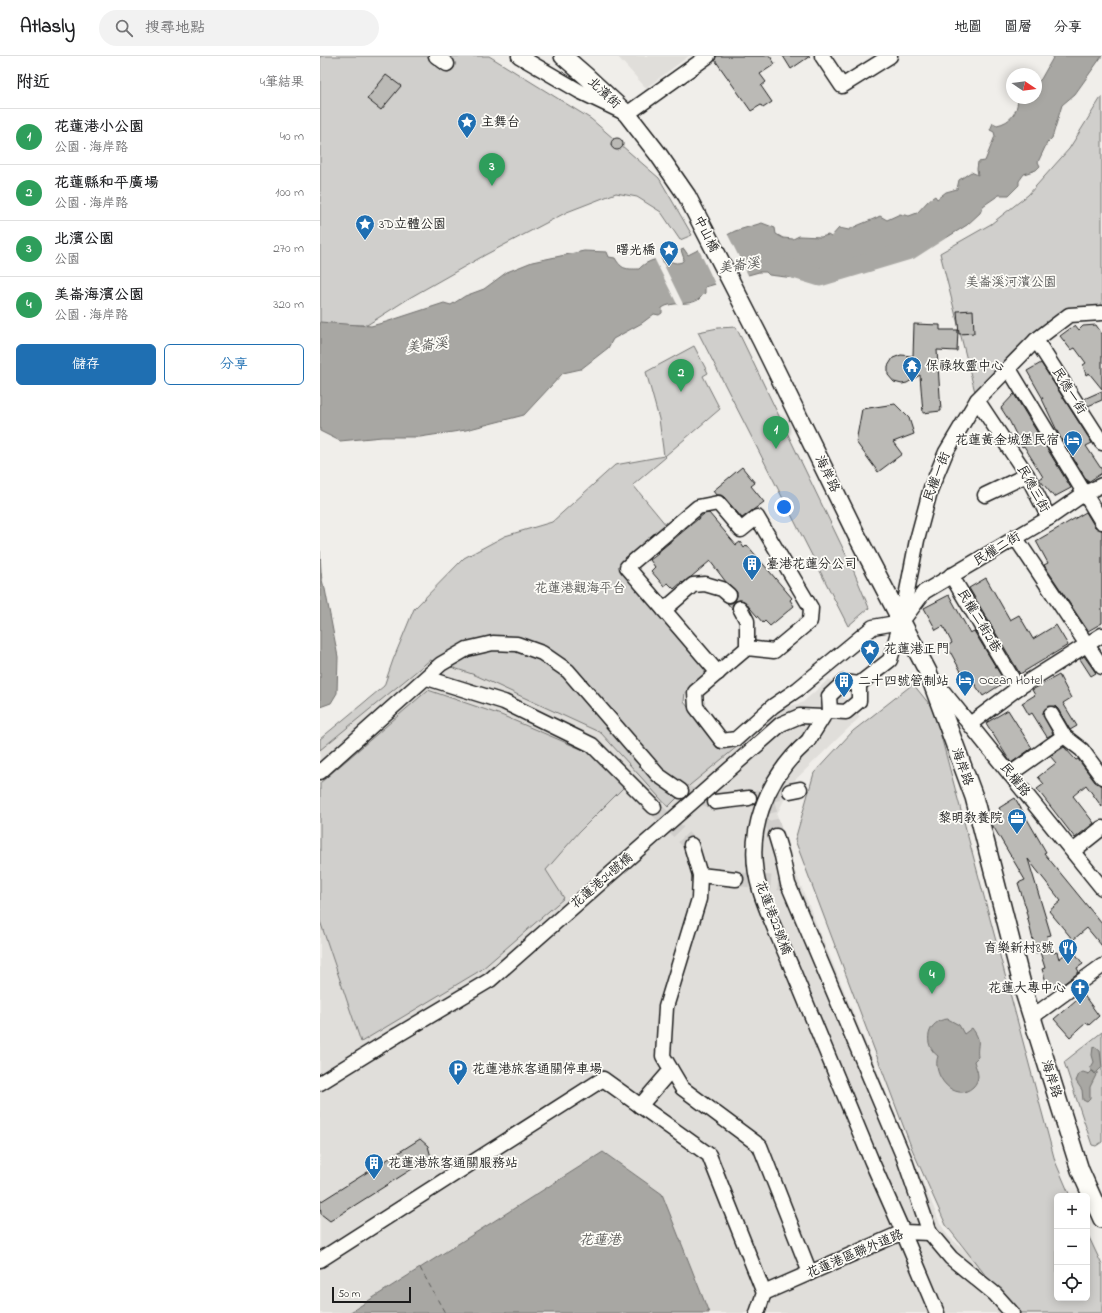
<!DOCTYPE html>
<html lang="zh-TW">
<meta charset="utf-8">
<style>
body{margin:0;font-family:"Indie Flower","LXGW WenKai TC",sans-serif;background:#f2f2f2;color:#202124}
.controls{position:absolute;right:12px;bottom:12px;display:grid;overflow:hidden;border-radius:6px;box-shadow:0 2px 10px #0003}
.controls button{width:36px;height:36px;display:grid;place-items:center;padding:0;border:0;border-bottom:1px solid #e0e0e0;background:#fff;color:#202124;font:20px sans-serif}
.compass{position:absolute;left:686px;top:12px;width:36px;height:36px;border-radius:50%;background:#fff;box-shadow:0 2px 10px #0003;rotate:103deg}
.scale{position:absolute;left:12px;bottom:10px;width:79px;box-sizing:border-box;padding-left:4px;border:2px solid #1c1c1c;border-top:0;font-size:11px;line-height:14px;white-space:nowrap;color:#1c1c1c;-webkit-text-stroke:3px #fdfcf7;paint-order:stroke}
.you{position:absolute;left:464px;top:451px;width:14px;height:14px;margin:-10px;border:3px solid #fff;border-radius:50%;background:#1a73e8;box-shadow:0 0 0 6px #1a73e833}
.badge{display:grid;place-items:center;width:26px;height:26px;border-radius:50%;background:#1f6fb2;color:#fff;font-size:13px;font-weight:700}
.pin{position:absolute;translate:-50% -33px;filter:drop-shadow(0 1px 2px #0008)}
.pin::after{content:'';position:absolute;top:21px;width:14px;height:12px;background:inherit;clip-path:polygon(0 0,100% 0,50% 100%)}
.list{margin:0;padding:0;list-style:none}
h2{display:flex;justify-content:space-between;align-items:center;height:52px;margin:0;padding:0 16px;font-size:17px}
h2 small{font-size:13px;font-weight:400;color:#757577}
.list li{display:grid;grid-template-columns:26px 1fr auto;gap:12px;align-items:center;box-sizing:border-box;height:56px;padding:0 16px;border-top:1px solid #e0e0e0}
.list b{display:block;font-size:15px;white-space:nowrap}
.list p{margin:0;font-size:13px;white-space:nowrap;color:#757577}
.list em{font-size:13px;font-style:normal;color:#757577}
.actions{display:flex;gap:8px;padding:12px 16px}
.actions a{flex:1;padding:9px 0;border:1px solid #1f6fb2;border-radius:6px;text-align:center;font-size:14px;color:#1f6fb2}
.actions .main{background:#1f6fb2;color:#fff}
.icon{flex:none;width:22px;height:22px;fill:none;stroke:currentColor;stroke-width:2;stroke-linecap:round;stroke-linejoin:round}
.map{position:relative;flex:none;width:782px;height:1257px;overflow:hidden}
header{display:flex;align-items:center;gap:24px;box-sizing:border-box;height:56px;padding:0 20px;background:#fff;border-bottom:1px solid #e0e0e0}
header strong{font-size:19px}
nav{display:flex;gap:22px;margin-inline-start:auto;font-size:14px}
.search{width:280px;height:36px;background:#f2f2f2;display:flex;align-items:center;gap:10px;box-sizing:border-box;padding:0 14px;border-radius:22px;color:#757577;font-size:15px}
main{display:flex}
aside{flex:1;background:#fff}
.map>svg:first-child{display:block}
</style>
<header>
<strong>Atlasly</strong>
<div class="search"><svg class="icon" aria-label="search" viewBox="0 0 24 24"><circle cx="10" cy="10" r="6"/><path d="M15 15l6 6"/></svg>搜尋地點</div>
<nav><a>地圖</a><a>圖層</a><a>分享</a></nav>
</header>
<main>
<aside>
<h2>附近<small>4筆結果</small></h2>
<ul class="list">
<li><span class="badge" style="background:#2e9e5b">1</span><div><b>花蓮港小公園</b><p>公園 · 海岸路</p></div><em>40 m</em></li>
<li><span class="badge" style="background:#2e9e5b">2</span><div><b>花蓮縣和平廣場</b><p>公園 · 海岸路</p></div><em>100 m</em></li>
<li><span class="badge" style="background:#2e9e5b">3</span><div><b>北濱公園</b><p>公園</p></div><em>270 m</em></li>
<li><span class="badge" style="background:#2e9e5b">4</span><div><b>美崙海濱公園</b><p>公園 · 海岸路</p></div><em>320 m</em></li>
</ul>
<div class="actions"><a class="main">儲存</a><a>分享</a></div>
</aside>
<div class="map">
<svg width="782" height="1257" viewBox="0 0 782 1257">
<rect width="100%" height="100%" fill="#f0eeea"/>
<filter id="ink" filterUnits="userSpaceOnUse"><feTurbulence type="fractalNoise" baseFrequency=".025" numOctaves="2"/><feDisplacementMap in="SourceGraphic" scale="8" xChannelSelector="R" yChannelSelector="G"/><feConvolveMatrix kernelMatrix="1 2 1 2 8 2 1 2 1" color-interpolation-filters="sRGB"/></filter>
<g filter="url(#ink)">
<g fill="#e0deda">
<path d="M297,0H369L326,32Z"/>
<path d="M195,527L370,729L460,652L482,647L509,623L540,661L473,726L457,758L462,784L620,1167L628,1180L675,1219L703,1257H389L342,1138L283,1096L29,1257H0V683Z"/>
</g>
<g fill="#d0cfcc" stroke="#767674">
<path d="M0,0H169L271,63L339,122L372,179L360,184L341,156L317,141L296,137L247,156L165,199L91,241L47,269H0Z"/>
<path d="M782,40V257L749,259L657,344L620,197L671,168L708,139L749,93Z"/>
<path d="M416,271L532,511L549,552L528,570L378,276L398,272Z"/>
<path d="M374,290L388,317L383,320L400,353L345,400L346,401L313,429L346,469L305,505L385,610V618L365,636L364,646L397,687L407,692L418,690L370,729L348,751L281,677L155,619L110,604L0,694V683L64,630L73,604L94,553L144,502L185,480L232,466L295,409L344,400L339,363L326,316Z"/>
<path d="M593,628L614,654L735,1105L750,1140H737V1242H767V1177L782,1209V1257H695L626,1169L592,1093L475,784L494,717L533,675Z"/>
<path d="M108,634L181,659L268,696L304,731L259,776L226,814L244,842L161,914L41,986L0,865V727Z"/>
<path d="M782,976V1086L776,1090L772,1089L744,1006Z"/>
</g>
<g fill="#a8a7a3" stroke="#706f6d">
<path d="M734,0H782L755,38L742,49L732,82L727,87L718,106L720,110L716,114L704,118L699,125V129L689,139H679L663,150L660,157L647,169L626,182L618,184L610,190L606,187L544,206L528,215L480,219L474,222L449,219L446,216H439L385,231V237C383,239 380,242 378,244C367,250 352,245 342,252V257L339,259L334,258L322,267L293,283L288,292L261,313L243,317L204,359L146,374L100,381H62L20,385L0,375V266L51,270L66,266L124,247L131,249L145,240L164,233L187,216L212,206L264,195L287,196L289,201L295,202C302,214 306,213 319,213C324,207 335,202 343,203C351,204 353,209 362,206L364,203L361,194L364,193L368,199L415,175L442,167L455,172L456,178L463,182L473,183L479,180L501,181L508,179L511,181L519,172L529,174C534,170 553,164 560,160L567,164L580,158L589,160L597,157L609,144L615,140L617,143L626,136L637,133L639,124L651,116L658,119L657,113L658,106L665,105L675,80L674,76L670,74L673,67L677,69C691,66 697,57 698,43L716,42V28L721,23Z"/>
<path d="M0,495C1,507 0,524 5,533L18,601L17,637L11,647L0,651Z"/>
<path d="M628,963L639,969L644,978L652,972C663,987 656,987 658,1001L654,1005C655,1010 658,1015 658,1020C658,1024 656,1028 653,1031C635,1048 611,1019 618,1000C602,989 607,964 628,963Z"/>
<path d="M774,990L780,995L782,1011L777,1016V1018L770,1013L774,1006L772,999L773,991Z"/>
<path d="M772,1015L776,1019L770,1031V1043L767,1046L763,1044L762,1034L756,1025L759,1018L763,1016L769,1018Z"/>
<path d="M283,1096L342,1138L389,1257H29Z"/>
</g>
<g fill="#f0eeea">
<path d="M407,177L429,221L396,230L378,192Z"/>
<path d="M340,201L364,250H358L334,202Z"/>
</g>
<g fill="none" stroke-linecap="round" stroke-linejoin="round">
<path stroke="#a8a7a3" stroke-width="19" d="M467,211L500,221L590,194L621,174"/>
<path stroke="#5b5b59" stroke-width="1" stroke-dasharray="5 4" stroke-linecap="butt" d="M100,1212L125,1257"/>
</g>
<g fill="#bbbab6" stroke="#1c1c1c">
<path d="M396,0H450L455,8L440,18L446,26L441,30L452,46L443,52L441,49L431,55L395,4Z"/>
<path d="M463,0H490L471,13Z"/>
<path d="M66,19L81,30L61,54L47,43Z"/>
<circle cx="297" cy="88" r="6"/>
<path d="M653,254L654,277L639,278L637,255Z"/>
<path d="M594,268L620,269V274H638L637,295L617,294L621,355L603,357L600,319L587,327L582,328L574,326L568,319V310L573,302L581,299L593,300Z"/>
<path d="M755,269L759,274L763,270L776,269L782,278V333L769,317L766,319L763,309L766,307L755,292L751,294L740,280Z"/>
<path d="M721,307L772,387L766,390L782,414V417L768,426L740,381L722,343H723L707,315Z"/>
<path d="M782,335V344L768,350L764,343Z"/>
<path d="M694,338L751,432L734,441L719,423L723,421L704,390L702,391L690,366L681,352Z"/>
<path d="M575,348L589,362L594,378L573,386L582,398L558,416L536,386L542,353Z"/>
<path d="M422,411L435,427L431,430L444,446L422,462L404,441L401,439H396L393,435Z"/>
<path d="M766,456L775,471L782,474V567L768,575L724,509L728,507L716,485Z"/>
<path d="M389,457L416,489L420,486L424,492L427,489L472,542L470,544L474,550L450,570L445,565L443,567L424,545L420,544L416,545L413,548L412,553L407,547H411L415,545L417,540V536L406,526L390,505L371,521L363,527L362,526L354,533L348,527L344,530L331,515L335,511L330,504L338,498L337,497L384,458Z"/>
<path d="M666,522L690,564L699,559L713,583L736,569L748,589L700,618L649,532Z"/>
<path d="M629,539L650,577L654,575L685,626L663,640L648,619L644,621L627,590L632,587L623,570L616,574L604,552Z"/>
<path d="M764,600L776,617L771,620L760,603Z"/>
<path d="M739,619L751,642L743,647L757,670L750,674L738,653L735,650L727,651L724,654L723,658L733,678L727,681L712,657L709,659L702,647L715,639L712,634Z"/>
<path d="M688,654L712,692L691,707L666,667Z"/>
<path d="M744,691L756,704L758,703L775,726L782,729V751L766,729L753,740L774,767L755,782L717,733L724,728L718,721L736,707L730,700Z"/>
<path d="M695,742L726,796L724,797L782,868V890L767,872L753,884L729,855L741,845L708,803L731,879L727,880L732,896L733,895L734,897L737,896L739,903L752,893L763,908L757,912L759,916L742,929L731,932L730,928L727,929L722,913L725,912L720,896L716,897L706,855H707L698,827L705,824L670,765L669,761L680,754L679,752Z"/>
<path d="M763,938L779,960L769,969L766,967L750,981L734,963Z"/>
<path d="M100,1083L108,1090L111,1101L10,1165L1,1158L0,1146Z"/>
</g>
<g fill="none" stroke-linecap="round" stroke-linejoin="round">
<g stroke="#d0cecb" stroke-width="14" stroke-dasharray="14 7" stroke-linecap="butt">
<path d="M361,735L395,746"/>
<path d="M446,740L470,735"/>
<path d="M429,742L446,740L456,780"/>
<path d="M334,751L371,789"/>
<path d="M416,823L468,828"/>
</g>
<defs>
<g id="minor">
<path d="M116,0L127,8"/>
<path d="M199,0L259,35L307,58L388,0"/>
<path d="M502,0L522,30L570,0"/>
<path d="M716,284L782,387"/>
<path d="M689,313L782,466"/>
<path d="M657,344L707,419L729,462"/>
<path d="M665,439L707,419"/>
<path d="M695,481L782,611"/>
<path d="M631,519L698,632"/>
<path d="M409,539L402,533L385,528L373,529L344,554L307,511L378,451L398,447L421,474L437,461L491,552L490,565L454,595L427,592"/>
<path d="M420,552L427,565V592L375,636L376,651L402,685L416,683L453,650L478,633L553,571L581,566"/>
<path d="M344,554L398,617"/>
<path d="M583,564L604,536L729,462L765,437L782,429"/>
<path d="M107,622L184,646L272,689L334,751"/>
<path d="M613,623L782,832"/>
<path d="M524,626L539,628V645L526,656L510,655L509,640Z"/>
<path d="M539,628L570,604L581,566L597,484L611,432L626,396L657,344L716,284L749,259L782,257"/>
<path d="M731,658L744,680L762,694L782,721"/>
<path d="M480,660L503,661L488,685"/>
<path d="M650,668L698,632L782,579"/>
<path d="M0,716L121,608L147,593L173,587L197,588L222,597L248,615L338,719L361,735"/>
<path d="M690,718L744,680"/>
<path d="M470,735L480,733"/>
<path d="M395,746L429,742"/>
<path d="M456,780L462,800L468,828L584,1102L610,1177L631,1202L675,1238L692,1257"/>
<path d="M371,789L380,819L379,843L346,951L343,1000L362,1032L440,1090L490,1217"/>
<path d="M753,795L782,772"/>
<path d="M380,819L416,823"/>
<path d="M471,910L552,1106L583,1176L617,1257"/>
<path d="M712,961L782,910"/>
<path d="M0,1027L76,980"/>
<path d="M320,1050L351,1014"/>
<path d="M0,1204L283,1023L389,1099L444,1237L437,1257"/>
<path d="M444,1237L583,1176L610,1177"/>
</g>
<path id="major" d="M243,0L266,20L307,58L338,98L367,140L441,284L536,478L608,616L654,741L704,936L760,1114L782,1163"/>
</defs>
<use href="#minor" stroke="#1c1c1c" stroke-width="17"/>
<use href="#major" stroke="#1c1c1c" stroke-width="20"/>
<use href="#minor" stroke="#fdfcf7" stroke-width="14"/>
<use href="#major" stroke="#fdfcf7" stroke-width="17"/>
<defs>
<g id="minor-bridge">
<path d="M471,910C461,886 447,858 440,834C423,779 446,722 488,685"/>
<path d="M76,980L170,924L461,668L480,660"/>
</g>
</defs>
<use href="#minor-bridge" stroke="#1c1c1c" stroke-width="17" stroke-linecap="butt"/>
<use href="#minor-bridge" stroke="#fdfcf7" stroke-width="14"/>
</g>
</g>
<defs>
<symbol id="sight-pin" viewBox="-11 -11 22 30"><path d="M0 17L-7.5 6A9.5 9.5 0 1 1 7.5 6Z" fill="#1f6fb2" stroke="#fdfcf7"/><path d="M0-6L1.8-2.2L6-1.7L2.9 1.2L3.7 5.4L0 3.3L-3.7 5.4L-2.9 1.2L-6-1.7L-1.8-2.2Z" fill="#fff"/></symbol>
<symbol id="temple-pin" viewBox="-11 -11 22 30"><path d="M0 17L-7.5 6A9.5 9.5 0 1 1 7.5 6Z" fill="#1f6fb2" stroke="#fdfcf7"/><path d="M0-6L5-2H3V0L6.5 2.5H4V6H1.5V3h-3V6H-4V2.5H-6.5L-3 0V-2H-5Z" fill="#fff"/></symbol>
<symbol id="hotel-pin" viewBox="-11 -11 22 30"><path d="M0 17L-7.5 6A9.5 9.5 0 1 1 7.5 6Z" fill="#1f6fb2" stroke="#fdfcf7"/><path d="M-6-4.5h1.5V1H6V5H4.5V3h-9V5H-6ZM-4 0a1.8 1.8 0 1 1 3.6 0ZM.5 0V-2.5h3Q6-2.5 6 0Z" fill="#fff"/></symbol>
<symbol id="building-pin" viewBox="-11 -11 22 30"><path d="M0 17L-7.5 6A9.5 9.5 0 1 1 7.5 6Z" fill="#1f6fb2" stroke="#fdfcf7"/><path d="M-4-6H4V6H1V3H-1V6H-4ZM-2.5-4.3h1.7v1.8h-1.7ZM.8-4.3h1.7v1.8H.8ZM-2.5-1h1.7V.8h-1.7ZM.8-1h1.7V.8H.8Z" fill="#fff"/></symbol>
<symbol id="office-pin" viewBox="-11 -11 22 30"><path d="M0 17L-7.5 6A9.5 9.5 0 1 1 7.5 6Z" fill="#1f6fb2" stroke="#fdfcf7"/><path d="M-6-3h4V-5.5h4V-3h4V5H-6ZM-1-4.5V-3h2v-1.5ZM-6 0V1H6V0Z" fill="#fff"/></symbol>
<symbol id="restaurant-pin" viewBox="-11 -11 22 30"><path d="M0 17L-7.5 6A9.5 9.5 0 1 1 7.5 6Z" fill="#1f6fb2" stroke="#fdfcf7"/><path d="M-5-6h1v4h1v-4h1v4h1v-4h1v5L-1.5 .5V6h-2V.5L-5-1ZM5-6V6H3V1.5H1.5Q1.5-4 5-6Z" fill="#fff"/></symbol>
<symbol id="church-pin" viewBox="-11 -11 22 30"><path d="M0 17L-7.5 6A9.5 9.5 0 1 1 7.5 6Z" fill="#1f6fb2" stroke="#fdfcf7"/><path d="M-1.2-6h2.4v3.5h3.3v2.4h-3.3V6h-2.4V-.1h-3.3v-2.4h3.3Z" fill="#fff"/></symbol>
<symbol id="parking-pin" viewBox="-11 -11 22 30"><path d="M0 17L-7.5 6A9.5 9.5 0 1 1 7.5 6Z" fill="#1f6fb2" stroke="#fdfcf7"/><path d="M-3.5-5.5H1a3.5 3.5 0 0 1 0 7H-1V5.5H-3.5ZM-1-3.4V-.6H.8a1.4 1.4 0 0 0 0-2.8Z" fill="#fff"/></symbol>
</defs>
<g fill-rule="evenodd">
<use href="#sight-pin" x="136" y="55" width="22" height="30"/>
<use href="#sight-pin" x="34" y="157" width="22" height="30"/>
<use href="#sight-pin" x="338" y="183" width="22" height="30"/>
<use href="#temple-pin" x="581" y="299" width="22" height="30"/>
<use href="#hotel-pin" x="742" y="373" width="22" height="30"/>
<use href="#building-pin" x="421" y="497" width="22" height="30"/>
<use href="#sight-pin" x="539" y="582" width="22" height="30"/>
<use href="#hotel-pin" x="634" y="613" width="22" height="30"/>
<use href="#building-pin" x="513" y="614" width="22" height="30"/>
<use href="#office-pin" x="686" y="751" width="22" height="30"/>
<use href="#restaurant-pin" x="737" y="881" width="22" height="30"/>
<use href="#church-pin" x="749" y="921" width="22" height="30"/>
<use href="#parking-pin" x="127" y="1002" width="22" height="30"/>
<use href="#building-pin" x="43" y="1096" width="22" height="30"/>
</g>
<g text-anchor="middle" dominant-baseline="central" stroke-width="3.5" stroke-linejoin="round" paint-order="stroke">
<g font-size="13" fill="#1c1c1c" stroke="#fdfcf7">
<text transform="translate(284 37) rotate(43)">北濱街</text>
<text transform="translate(386 178) rotate(63)">中山橋</text>
<text transform="translate(749 335) rotate(58)">民德一街</text>
<text transform="translate(507 418) rotate(64)">海岸路</text>
<text transform="translate(617 421) rotate(-69)">民權一街</text>
<text transform="translate(713 433) rotate(61)">民德三街</text>
<text transform="translate(677 493) rotate(-31)">民權二街</text>
<text transform="translate(659 565) rotate(59)">民權二街2巷</text>
<text transform="translate(642 711) rotate(70)">海岸路</text>
<text transform="translate(695 724) rotate(51)">民權路</text>
<text transform="translate(282 825) rotate(-41)">花蓮港24號橋</text>
<text transform="translate(453 862) rotate(69)">花蓮港22號橋</text>
<text transform="translate(731 1023) rotate(72)">海岸路</text>
<text transform="translate(535 1198) rotate(-23)">花蓮港區聯外道路</text>
</g>
<g font-size="13" fill="#1c1c1c" stroke="#fdfcf7" text-anchor="start">
<text x="161" y="66">主舞台</text>
<text x="59" y="168">3D立體公園</text>
<text x="335" y="194" text-anchor="end">曙光橋</text>
<text x="606" y="310">保祿牧靈中心</text>
<text x="739" y="384" text-anchor="end">花蓮黃金城堡民宿</text>
<text x="446" y="508">臺港花蓮分公司</text>
<text x="564" y="593">花蓮港正門</text>
<text x="659" y="624">Ocean Hotel</text>
<text x="538" y="625">二十四號管制站</text>
<text x="683" y="762" text-anchor="end">黎明教養院</text>
<text x="734" y="892" text-anchor="end">育樂新村8號</text>
<text x="746" y="932" text-anchor="end">花蓮大專中心</text>
<text x="152" y="1013">花蓮港旅客通關停車場</text>
<text x="68" y="1107">花蓮港旅客通關服務站</text>
</g>
<g font-size="13" fill="#5b5b5a" stroke="#fdfcf7">
<text x="691" y="226">美崙溪河濱公園</text>
<text x="260" y="532">花蓮港觀海平台</text>
</g>
<g font-size="14" font-style="italic" fill="#5b5b59" stroke="#fdfcf7">
<text transform="translate(419 210) rotate(-8)">美崙溪</text>
<text transform="translate(107 290) rotate(-7)">美崙溪</text>
<text x="280" y="1184">花蓮港</text>
</g>
</g>
</svg>
<div class="controls">
<button>+</button>
<button>−</button>
<button><svg class="icon" aria-label="locate" viewBox="0 0 24 24"><circle cx="12" cy="12" r="6"/><path d="M12 2v4M12 18v4M2 12h4M18 12h4"/></svg></button>
</div>
<svg class="compass" viewBox="-18 -18 36 36"><path d="M0-13l5 13h-10z" fill="#e53935"/><path d="M0 13l5-13h-10z" fill="#757577"/></svg>
<div class="scale">50 m</div>
<div class="you"></div>
<div class="pin badge" style="left:456px;top:393px;background:#2e9e5b">1</div>
<div class="pin badge" style="left:361px;top:336px;background:#2e9e5b">2</div>
<div class="pin badge" style="left:172px;top:130px;background:#2e9e5b">3</div>
<div class="pin badge" style="left:612px;top:938px;background:#2e9e5b">4</div>
</div>
</main>
